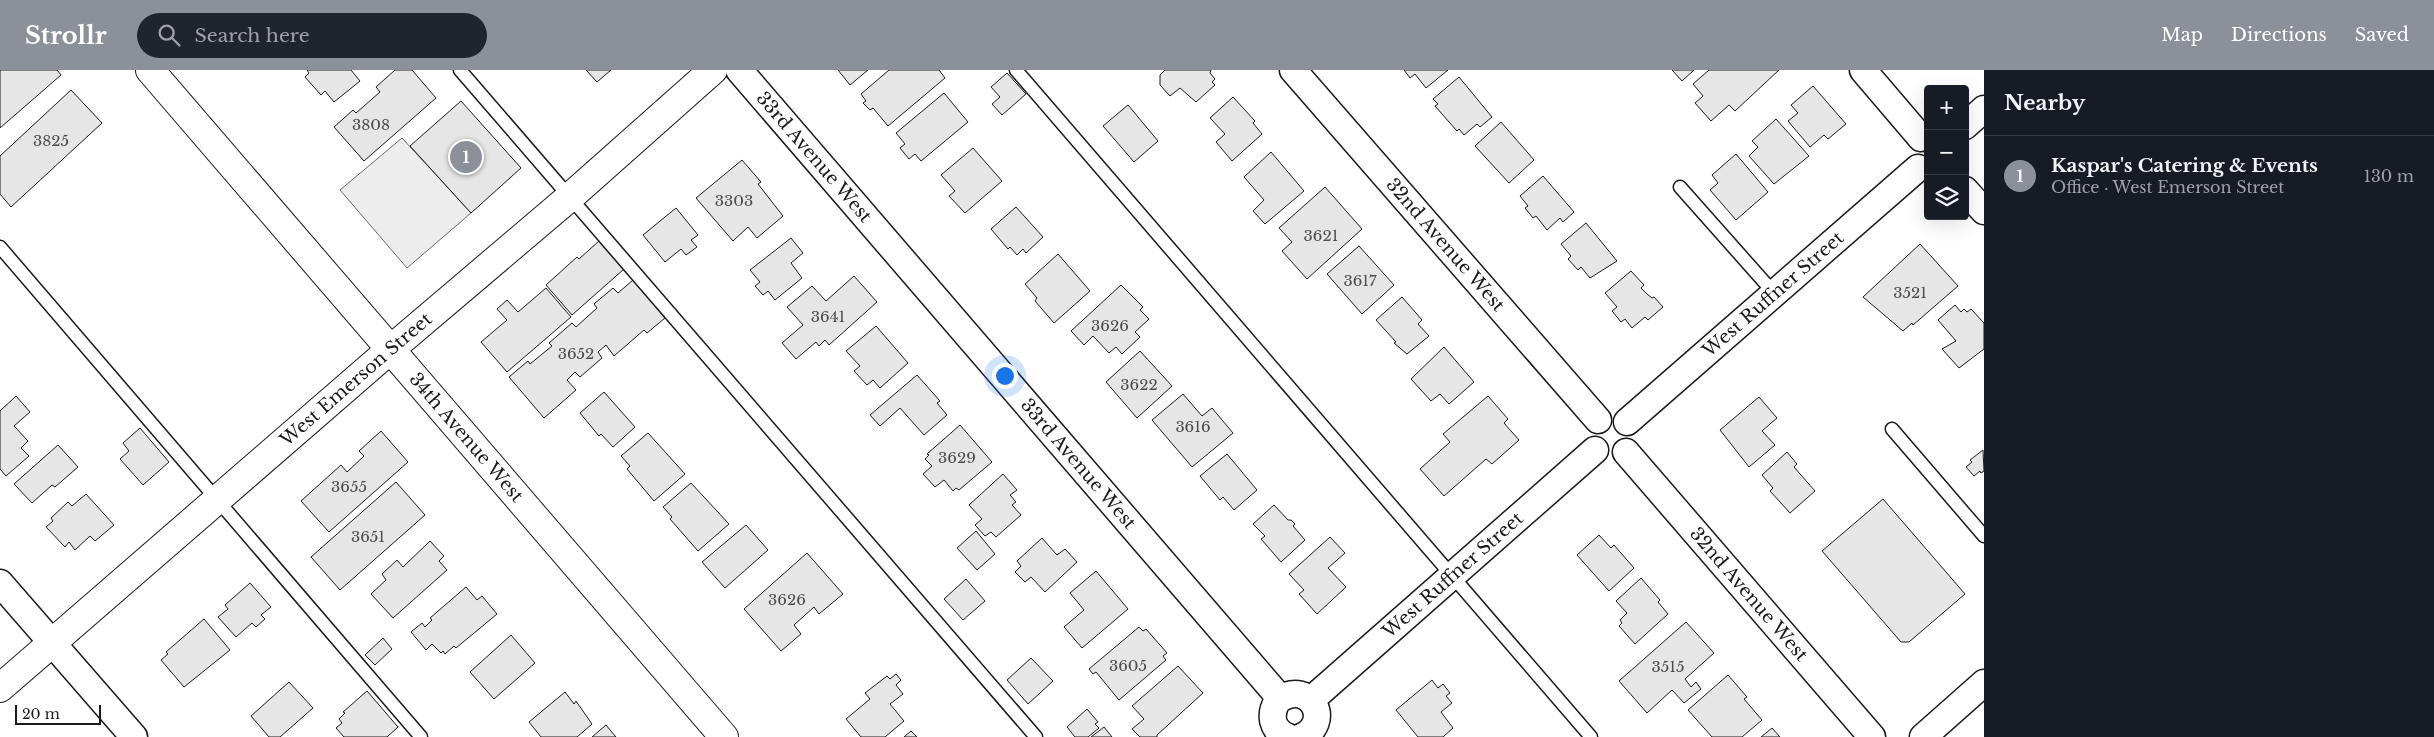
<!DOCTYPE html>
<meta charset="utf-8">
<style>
body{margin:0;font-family:"Libre Baskerville",serif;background:#20242c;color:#f1f3f6}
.controls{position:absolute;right:15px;top:15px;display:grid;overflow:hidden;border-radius:5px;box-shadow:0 5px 20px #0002}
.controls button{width:45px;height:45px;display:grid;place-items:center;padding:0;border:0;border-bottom:1px solid #363941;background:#171b24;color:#f1f3f6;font:25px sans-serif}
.scale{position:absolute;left:15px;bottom:12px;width:86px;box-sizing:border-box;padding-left:5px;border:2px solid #1a1a1a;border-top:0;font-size:14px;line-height:18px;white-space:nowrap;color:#1a1a1a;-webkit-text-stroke:4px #fff;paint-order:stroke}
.you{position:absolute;left:1004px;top:305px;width:18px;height:18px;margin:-12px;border:4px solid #fff;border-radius:50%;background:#1a73e8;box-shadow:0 0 0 8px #1a73e833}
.badge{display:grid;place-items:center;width:32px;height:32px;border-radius:50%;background:#8c9099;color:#fff;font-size:16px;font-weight:700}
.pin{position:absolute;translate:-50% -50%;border:2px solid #fff;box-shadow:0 1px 5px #0006}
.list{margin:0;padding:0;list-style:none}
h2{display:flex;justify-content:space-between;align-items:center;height:65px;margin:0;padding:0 20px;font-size:21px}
h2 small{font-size:16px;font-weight:400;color:#9ea1a6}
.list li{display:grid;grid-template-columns:32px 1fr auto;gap:15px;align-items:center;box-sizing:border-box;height:80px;padding:0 20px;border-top:1px solid #363941}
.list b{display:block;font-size:19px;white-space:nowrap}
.list p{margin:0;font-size:16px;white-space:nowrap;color:#9ea1a6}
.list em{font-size:16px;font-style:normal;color:#9ea1a6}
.icon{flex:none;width:28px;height:28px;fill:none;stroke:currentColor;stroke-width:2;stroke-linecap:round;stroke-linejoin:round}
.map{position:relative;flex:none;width:1984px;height:667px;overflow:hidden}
header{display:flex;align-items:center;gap:30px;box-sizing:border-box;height:70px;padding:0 25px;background:#8c9099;color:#fff}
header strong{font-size:24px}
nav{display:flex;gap:28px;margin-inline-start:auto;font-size:18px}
.search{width:350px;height:45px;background:#20242c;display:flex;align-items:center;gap:12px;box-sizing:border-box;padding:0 18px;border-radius:28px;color:#9ea1a6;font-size:19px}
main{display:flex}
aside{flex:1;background:#171b24}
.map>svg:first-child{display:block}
</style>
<header>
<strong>Strollr</strong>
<div class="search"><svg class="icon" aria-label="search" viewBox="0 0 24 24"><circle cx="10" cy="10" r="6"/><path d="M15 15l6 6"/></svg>Search here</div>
<nav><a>Map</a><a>Directions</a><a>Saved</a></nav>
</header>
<main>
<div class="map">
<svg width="1984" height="667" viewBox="0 0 1984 667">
<rect width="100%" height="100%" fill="#fff"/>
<path fill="#ededed" stroke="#6a6a6a" d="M402,68L471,143L407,198L340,120Z"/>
<g fill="#e6e6e6" stroke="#1a1a1a">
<path d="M0,0H57L61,5L0,58Z"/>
<path d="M307,0H351L360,11L334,32L325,21L321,25L305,7L309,3Z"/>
<path d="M395,0H412L436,28L364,91L334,57L353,40L356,43L380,22L376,17Z"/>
<path d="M586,0H611L597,12Z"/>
<path d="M838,0H868L850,15Z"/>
<path d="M889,0H939L945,8L888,56L873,38L870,40L863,33L866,31L861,24Z"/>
<path d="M1165,0H1211L1210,3L1215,9L1212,12L1215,15L1196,32L1180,18L1170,26L1160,15V5Z"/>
<path d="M1404,0H1448L1426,18L1415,4L1410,8Z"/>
<path d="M1672,0H1694L1682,11Z"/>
<path d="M1709,0H1779L1735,41L1729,35L1711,51L1695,33L1703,26L1693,14Z"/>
<path d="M1007,3L1026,24L1002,45L992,34L1000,27L991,17Z"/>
<path d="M1459,7L1492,47L1480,57L1477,54L1464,65L1459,59L1457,61L1435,36L1438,34L1433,29Z"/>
<path d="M1813,16L1846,54L1828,69L1824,65L1810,77L1788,51L1798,43L1791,35Z"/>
<path d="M71,20L102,53L11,137L0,124V86Z"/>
<path d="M944,23L968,52L921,91L915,84L909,89L900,78L905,74L896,63Z"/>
<path d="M1233,27L1255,51L1253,53L1262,64L1232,91L1216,72L1225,64L1210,48Z"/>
<path d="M461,31L521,98L471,143L410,76Z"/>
<path d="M1128,35L1158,71L1134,92L1103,56Z"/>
<path d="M1776,49L1809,86L1774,114L1749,86L1758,77L1752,71Z"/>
<path d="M1501,52L1534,90L1509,113L1475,76Z"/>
<path d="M973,78L1002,111L965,143L949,126L955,121L941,105Z"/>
<path d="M1271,82L1304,121L1265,154L1253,141L1264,130L1244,107Z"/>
<path d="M1736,84L1768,122L1736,150L1710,120L1718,113L1712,105Z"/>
<path d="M742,90L761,112L758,114L783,146L757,168L748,157L733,171L696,128Z"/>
<path d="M1543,106L1574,142L1563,152L1560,148L1547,160L1536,146L1533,148L1525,138L1528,136L1520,126Z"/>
<path d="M1325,117L1362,159L1307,209L1282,181L1292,172L1279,158Z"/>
<path d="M1016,137L1043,167L1026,183L1023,179L1017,185L1010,177L1008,179L991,159Z"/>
<path d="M676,138L698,165L691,170L697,177L686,185L681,179L665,192L643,165Z"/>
<path d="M1586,153L1617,191L1590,208L1581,197L1578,200L1568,189L1571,186L1561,174Z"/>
<path d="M791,168L803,183L791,193L802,208L775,230L768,221L763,225L755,216L760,212L750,200Z"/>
<path d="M599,171L624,199L572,245L546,215L577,187L579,189Z"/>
<path d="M1920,174L1958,216L1913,255L1912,253L1903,261L1863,227Z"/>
<path d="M1359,176L1394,215L1362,244L1327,204Z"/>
<path d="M1058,184L1090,221L1054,253L1035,231L1037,228L1025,214Z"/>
<path d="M1631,201L1644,215L1641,218L1647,224L1652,228L1654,227L1663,237L1648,250L1645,247L1632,258L1625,249L1621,252L1612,241L1617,237L1605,223Z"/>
<path d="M854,206L877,232L829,275L825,270L819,276L816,272L796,289L782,273L803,255L787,237L812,216L826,231Z"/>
<path d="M633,210L665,248L647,263L644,260L614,286L606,275L598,282L602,288L580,307L575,302L567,310L576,320L544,348L509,307L528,291L530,294L552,276L549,273L572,253L576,257L597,238L594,234L613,218L618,223Z"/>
<path d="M1121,215L1143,237L1140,240L1149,249L1135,262L1140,267L1122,284L1116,277L1109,283L1093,266L1084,275L1071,261Z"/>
<path d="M546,218L571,247L507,302L481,272L507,250L497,239L507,230L518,242Z"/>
<path d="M1402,227L1422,250L1418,254L1429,266L1407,284L1394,273L1396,272L1376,250Z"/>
<path d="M1955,235L1961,242L1964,239L1967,242L1971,239L1984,253V279L1959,298L1942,279L1956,271L1938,250Z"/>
<path d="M876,256L908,293L880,318L873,310L867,315L854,301L860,296L846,281Z"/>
<path d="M1444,277L1474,312L1449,334L1440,324L1431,331L1411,309Z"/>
<path d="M1140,281L1172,316L1137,348L1106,312Z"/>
<path d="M917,305L940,331L937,333L947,345L924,365L900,338L880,356L870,345Z"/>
<path d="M604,322L635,357L613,377L601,364L599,366L580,343Z"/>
<path d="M1183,324L1202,346L1212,338L1233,363L1192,397L1152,350Z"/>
<path d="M16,326L30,342L14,356L28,371L21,378L29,386L6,406L0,399V341Z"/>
<path d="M1488,326L1508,349L1504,353L1519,370L1492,394L1486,389L1444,426L1420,399L1450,372L1443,364Z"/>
<path d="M1759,327L1777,348L1762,361L1775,375L1749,397L1720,360Z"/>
<path d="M960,355L992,392L959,420L956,418L953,421L944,410L935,417L923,404L932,396L925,389L929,385L927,384Z"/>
<path d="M140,358L169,392L143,415L120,389L129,381L123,373Z"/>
<path d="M381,361L408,392L329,462L301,431L341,395L347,402L364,386L359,381Z"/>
<path d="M648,363L685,404L654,431L627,399L630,396L621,386Z"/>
<path d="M58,375L78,397L55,417L52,415L32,433L14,414Z"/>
<path d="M1983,380L1984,401L1981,403L1980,401L1974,406L1966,397L1972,392L1970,390Z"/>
<path d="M1787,382L1797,394L1794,397L1815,421L1790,443L1770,421L1773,418L1762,405Z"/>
<path d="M1227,384L1257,420L1234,440L1223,427L1220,430L1200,406Z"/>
<path d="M1003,404L1017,420L1010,425L1016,432L1012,435L1021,445L996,467L991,462L985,466L975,455L982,449L969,435Z"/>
<path d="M396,412L425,445L340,520L311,487Z"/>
<path d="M691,413L729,454L698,481L670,449L672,447L663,437Z"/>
<path d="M86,424L114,455L95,471L90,466L75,480L69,472L65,477L46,457L53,451L51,448L68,432L72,436Z"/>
<path d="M1883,429L1965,524L1909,572H1901L1822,481Z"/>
<path d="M1274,435L1288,450H1291L1295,454L1293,456L1305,470L1281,492L1261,469L1265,466L1253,454Z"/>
<path d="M746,455L768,480L725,518L702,492Z"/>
<path d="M976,461L995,484L977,500L957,478Z"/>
<path d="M1599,465L1611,478L1614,475L1634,498L1609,521L1577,485Z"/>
<path d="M1330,467L1345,483L1328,498L1346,517L1317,544L1299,524L1304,520L1289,504Z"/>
<path d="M1042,468L1057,485L1065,479L1077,492L1045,522L1031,507L1025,512L1015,502L1021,496L1017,491Z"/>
<path d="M430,471L444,486L439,491L447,500L393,548L371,524L386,510L382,504L397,490L403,497Z"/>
<path d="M807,483L843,524L819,544L814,537L794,555L801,564L781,581L744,539Z"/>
<path d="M1096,501L1128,539L1082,578L1064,557L1084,540L1070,523Z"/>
<path d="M1641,508L1660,530L1658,532L1668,544L1635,574L1619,556L1622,553L1620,550L1627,543L1616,531Z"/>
<path d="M966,509L985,531L963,550L944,529Z"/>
<path d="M250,513L271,537L261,545L265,549L256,557L252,553L236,567L218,547L228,539L225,535Z"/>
<path d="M466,517L477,530L482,526L497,544L456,578L454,576L445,584L443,581L441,583L432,574L426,580L411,562L422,553L425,557L432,550L430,548Z"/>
<path d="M204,549L230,580L184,617L161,590L168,584L166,582Z"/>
<path d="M1686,552L1714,583L1685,609L1691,617L1696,612L1701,619L1684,633L1672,620L1647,643L1619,611Z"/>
<path d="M1139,557L1143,561L1146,559L1167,583L1163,586L1166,590L1119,630L1096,602L1093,604L1089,599Z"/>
<path d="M511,565L535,593L494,629L470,602Z"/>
<path d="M383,568L392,579L375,595L365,585Z"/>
<path d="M1031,588L1053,611L1028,634L1007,610Z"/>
<path d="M1178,596L1203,623L1157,665V667H1140L1132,659L1144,649L1132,636Z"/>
<path d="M896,604L901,610L896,615L903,624L890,634L904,651L885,667H861L846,649L870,629L865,623L887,606L890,609Z"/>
<path d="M1728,605L1747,627L1744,629L1762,650L1742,667H1712L1688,640Z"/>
<path d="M1432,610L1438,618L1443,614L1450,623L1446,626L1452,633L1441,642L1453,658L1443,667H1418L1396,640Z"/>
<path d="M289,612L313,638L280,667H269L251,646Z"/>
<path d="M367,621L398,657L387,667H344L336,658L342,653L339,649L345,643L343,642Z"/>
<path d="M565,622L574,634L576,631L592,654L577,667H541L529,652Z"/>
<path d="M1087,639L1098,652L1095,654L1099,658L1088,667H1075L1067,657Z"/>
<path d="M606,655L616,667H592Z"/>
<path d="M1104,657L1112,667H1091Z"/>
<path d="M1772,658L1780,667H1761Z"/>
<path d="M911,661L917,667H904Z"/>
</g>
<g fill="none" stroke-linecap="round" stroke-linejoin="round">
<defs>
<g id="service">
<path d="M460,0L1036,667"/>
<path d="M1016,0L1591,667"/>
<path d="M1680,117L1774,223"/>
<path d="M0,177L421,667"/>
<path d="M1892,359L1984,466"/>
</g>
<g id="minor">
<path id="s1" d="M739,0L1280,628"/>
<path id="s2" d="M1293,0L1598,350"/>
<path d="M1863,0L1921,68"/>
<path d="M1965,56L1984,39"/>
<path d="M1965,120L1984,141"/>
<path id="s3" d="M1627,352L1918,98"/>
<path id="s4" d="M1626,382L1872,667"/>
<path d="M0,513L134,667"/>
<path id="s5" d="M1311,630L1595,380"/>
<path d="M1288,667C1271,660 1269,644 1278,630C1312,608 1333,654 1301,667"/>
<path d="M1923,667L1984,613"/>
</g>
<g id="tertiary">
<path id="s6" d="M150,0L724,667"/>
<path id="s7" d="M0,618L391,279L570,127L713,0"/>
</g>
</defs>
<use href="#service" stroke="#1a1a1a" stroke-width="15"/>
<use href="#minor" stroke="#1a1a1a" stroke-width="29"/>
<use href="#tertiary" stroke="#1a1a1a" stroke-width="30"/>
<use href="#service" stroke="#fff" stroke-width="12"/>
<use href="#minor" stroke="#fff" stroke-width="26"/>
<use href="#tertiary" stroke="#fff" stroke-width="28"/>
</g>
<g text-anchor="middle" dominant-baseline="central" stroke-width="4" stroke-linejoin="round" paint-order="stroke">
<g font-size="15" fill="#4d4d4d">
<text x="371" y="54">3808</text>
<text x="51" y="70">3825</text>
<text x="734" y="130">3303</text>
<text x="1321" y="165">3621</text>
<text x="1360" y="210">3617</text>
<text x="1910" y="222">3521</text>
<text x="828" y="246">3641</text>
<text x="1110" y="255">3626</text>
<text x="576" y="283">3652</text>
<text x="1139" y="314">3622</text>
<text x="1193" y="356">3616</text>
<text x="957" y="387">3629</text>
<text x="349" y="416">3655</text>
<text x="368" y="466">3651</text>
<text x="787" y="529">3626</text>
<text x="1128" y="595">3605</text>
<text x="1668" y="596">3515</text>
</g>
<g font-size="18" fill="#1a1a1a" stroke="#fff">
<text stroke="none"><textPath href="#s1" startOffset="115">33rd Avenue West</textPath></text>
<text stroke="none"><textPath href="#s2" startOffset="232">32nd Avenue West</textPath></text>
<text stroke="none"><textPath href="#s3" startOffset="194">West Ruffner Street</textPath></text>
<text stroke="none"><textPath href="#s7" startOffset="471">West Emerson Street</textPath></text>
<text stroke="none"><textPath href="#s6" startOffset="485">34th Avenue West</textPath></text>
<text stroke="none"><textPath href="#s1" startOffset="520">33rd Avenue West</textPath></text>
<text stroke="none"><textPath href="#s5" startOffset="189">West Ruffner Street</textPath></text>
<text stroke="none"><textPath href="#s4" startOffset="188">32nd Avenue West</textPath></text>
</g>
</g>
</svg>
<div class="controls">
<button>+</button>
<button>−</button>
<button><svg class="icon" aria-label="layers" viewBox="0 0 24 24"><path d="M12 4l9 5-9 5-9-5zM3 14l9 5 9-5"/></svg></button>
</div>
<div class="scale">20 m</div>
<div class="you"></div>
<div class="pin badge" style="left:466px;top:87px">1</div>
</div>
<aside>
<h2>Nearby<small></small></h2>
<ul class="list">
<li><span class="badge">1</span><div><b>Kaspar's Catering &amp; Events</b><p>Office · West Emerson Street</p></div><em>130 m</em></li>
</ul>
</aside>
</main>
